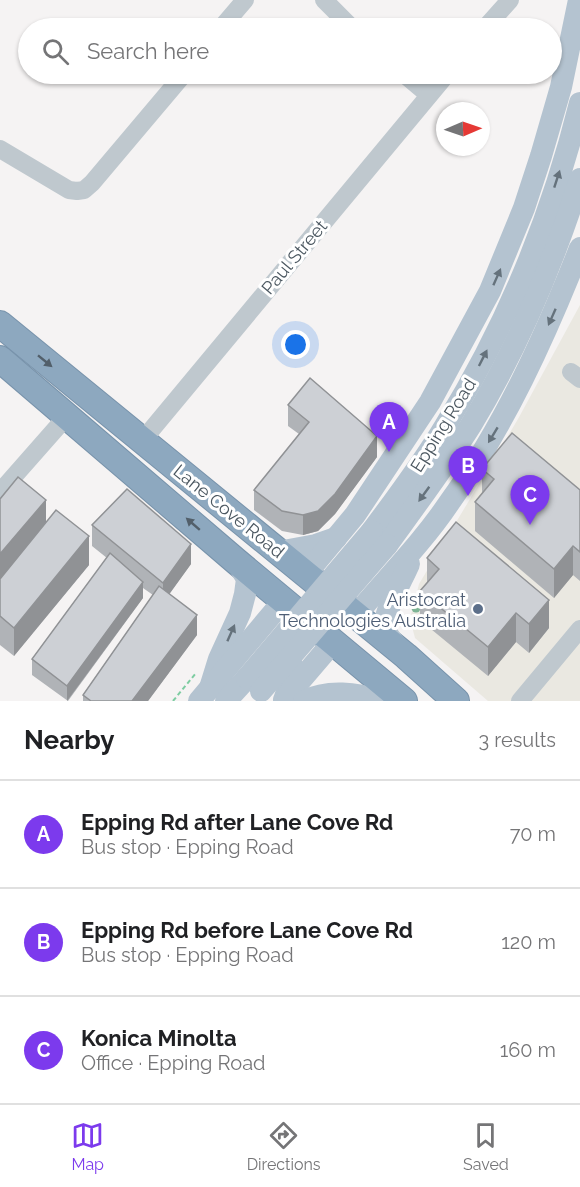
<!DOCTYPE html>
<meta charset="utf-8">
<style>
body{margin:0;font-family:Raleway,sans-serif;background:#f6f6f6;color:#202124}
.compass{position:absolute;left:436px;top:102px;width:54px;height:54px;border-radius:50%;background:#fff;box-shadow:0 2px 4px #0004;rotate:88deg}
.you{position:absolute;left:296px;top:345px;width:21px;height:21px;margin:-15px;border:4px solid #fff;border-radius:50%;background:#1a73e8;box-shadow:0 0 0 9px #1a73e833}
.badge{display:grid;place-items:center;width:39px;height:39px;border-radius:50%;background:#7c3aed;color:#fff;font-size:20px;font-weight:700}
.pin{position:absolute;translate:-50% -50px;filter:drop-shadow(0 2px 3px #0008)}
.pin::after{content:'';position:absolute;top:32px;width:21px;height:18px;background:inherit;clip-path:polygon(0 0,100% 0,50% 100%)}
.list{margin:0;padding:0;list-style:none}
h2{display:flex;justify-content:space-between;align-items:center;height:78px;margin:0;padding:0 24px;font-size:26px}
h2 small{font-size:20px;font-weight:400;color:#757577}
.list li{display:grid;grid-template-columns:39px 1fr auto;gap:18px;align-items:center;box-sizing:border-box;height:108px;padding:0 24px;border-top:2px solid #e0e0e0}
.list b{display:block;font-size:22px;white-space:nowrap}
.list p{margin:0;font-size:20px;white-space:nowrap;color:#757577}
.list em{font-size:20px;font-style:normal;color:#757577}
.icon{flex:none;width:33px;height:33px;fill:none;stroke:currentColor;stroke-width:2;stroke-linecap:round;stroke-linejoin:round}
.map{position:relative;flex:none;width:580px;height:701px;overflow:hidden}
.search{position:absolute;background:#fff;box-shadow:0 2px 4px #0004;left:18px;right:18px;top:18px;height:66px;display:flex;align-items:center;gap:15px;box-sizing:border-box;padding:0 21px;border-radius:33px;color:#757577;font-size:22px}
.sheet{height:402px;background:#fff}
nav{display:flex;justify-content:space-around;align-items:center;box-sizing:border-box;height:84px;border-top:2px solid #e0e0e0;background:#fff;font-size:16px;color:#757577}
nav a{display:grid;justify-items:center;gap:3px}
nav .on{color:#7c3aed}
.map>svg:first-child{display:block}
</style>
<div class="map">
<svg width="580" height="701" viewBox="0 0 580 701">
<rect width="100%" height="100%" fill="#f5f3f3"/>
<path fill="#eae8e1" d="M580,305V701H488L415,638L410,619L419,584L518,419Z"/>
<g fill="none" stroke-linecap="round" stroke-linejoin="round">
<defs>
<g id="highway">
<path d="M0,324L406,656L456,701"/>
<path d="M0,359L237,562L404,701"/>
</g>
</defs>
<use href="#highway" stroke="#7893ab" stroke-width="28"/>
<path stroke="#7dcca1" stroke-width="2" stroke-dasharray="4.5 3" stroke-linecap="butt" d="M173,701L196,673"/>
<g stroke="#bfc8ce" stroke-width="18">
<path d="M324,0L352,28"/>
<path d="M221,28L245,0"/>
<path d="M485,28L510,0"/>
<path d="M404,74L429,95"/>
<path d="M0,149L69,190L77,191L84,190L92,183L184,74"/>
<path d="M571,372L580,379"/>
<path d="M142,441L447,74"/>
<path d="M0,492L67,416"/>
<path d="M520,701L580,629"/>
</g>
<g stroke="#b4c3d0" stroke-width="22">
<path d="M372,531C397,497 423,463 445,426C506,327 552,216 580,103"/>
<path d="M387,545C416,505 445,466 471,425C517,349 553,264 580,179"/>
<path d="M278,552L316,545L336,538"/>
<path d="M306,574L355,515L430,402L490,291L524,208L541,156L561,87L579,0"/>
<path d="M356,615C387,578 422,543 449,503C505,425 545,337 580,248"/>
<path d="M280,647C299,662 291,680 284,700"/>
<path d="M398,648C392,642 385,632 385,623C387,606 402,580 409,564"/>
<path d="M210,688L219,659L240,613L245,594L247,579L237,562"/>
<path d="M288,695L334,641"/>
<path d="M199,701L284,600"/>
<path d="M226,701L247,678"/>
<path d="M304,701C329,689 356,693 382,701"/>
</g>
<use href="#highway" stroke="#8da8bf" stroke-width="26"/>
<g stroke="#b4c3d0" stroke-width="22">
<path d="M247,678L372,531"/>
<path d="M261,691L387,545"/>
</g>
</g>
<circle fill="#7db495" cx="416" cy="608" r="4.5"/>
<g fill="#b0b3b7">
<path d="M288,405L377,457L335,514L318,531L303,535L282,531L254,510V490L299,434L288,426Z"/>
<path d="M482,469L580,490V581L573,575L554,598L475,531V502L482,493Z"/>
<path d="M0,499L46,522L89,565L14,656L0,645Z"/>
<path d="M92,525L191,564L169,594L197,635L148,701H83V695L153,595L143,588V598L68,701L32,675V659L107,558L92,546Z"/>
<path d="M427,558L549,628L529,653L516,642L488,676L420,620V591L427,584Z"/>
</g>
<g fill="#909295">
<path d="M377,436V457L335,514L318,531L303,535V515Z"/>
<path d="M46,500V529L0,582V554Z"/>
<path d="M89,536V565L14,656V628Z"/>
<path d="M191,544V564L163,603V583Z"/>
<path d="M573,546V575L554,598V569Z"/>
<path d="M143,582V598L67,701V686Z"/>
<path d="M549,600V628L529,653V624Z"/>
<path d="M516,613V642L488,676V647Z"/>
<path d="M197,615V635L148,701H132Z"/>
</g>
<g fill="#cdd0d5" stroke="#909295" stroke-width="1.5">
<path d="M310,378L377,436L335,494L318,511L303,515L282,511L254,490L309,422L288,405Z"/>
<path d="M512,433L580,490V552L573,546L554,569L475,502L494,479L482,469Z"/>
<path d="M18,477L46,500L0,554V499Z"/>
<path d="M127,489L191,544L163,583L92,525Z"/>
<path d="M56,510L89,536L14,628L0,616V579Z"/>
<path d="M456,522L549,600L529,624L516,613L488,647L420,591L439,569L427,558Z"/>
<path d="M110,553L143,582L67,686L32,659Z"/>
<path d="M159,586L197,615L132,701H91L83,695Z"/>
</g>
<defs><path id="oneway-solid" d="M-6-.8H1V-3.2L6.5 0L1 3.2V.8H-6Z" transform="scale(1.5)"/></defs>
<g fill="#65727c">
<use href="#oneway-solid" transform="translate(557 179) rotate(-72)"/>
<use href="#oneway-solid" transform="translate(497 277) rotate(-66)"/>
<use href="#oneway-solid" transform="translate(552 317) rotate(114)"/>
<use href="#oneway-solid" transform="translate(483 358) rotate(-63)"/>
<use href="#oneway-solid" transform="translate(493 435) rotate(121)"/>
<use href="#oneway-solid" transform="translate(424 494) rotate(126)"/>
<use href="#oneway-solid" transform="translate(231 633) rotate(-66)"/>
</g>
<g fill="#525f6a">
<use href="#oneway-solid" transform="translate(45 361) rotate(39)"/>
<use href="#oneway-solid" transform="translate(193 524) rotate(-139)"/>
</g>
<circle fill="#5c6f8a" stroke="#fff" stroke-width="2" cx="478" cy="609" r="6"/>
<g text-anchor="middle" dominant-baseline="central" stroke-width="6" stroke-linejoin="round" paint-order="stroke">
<g font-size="18" fill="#4b5760" stroke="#fff">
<text transform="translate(294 257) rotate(-50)">Paul Street</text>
<text transform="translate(443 425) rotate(-58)">Epping Road</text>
<text transform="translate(229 511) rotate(39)">Lane Cove Road</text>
</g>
<g font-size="18" fill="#4e5e75" stroke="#fff" text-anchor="end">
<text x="466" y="599">Aristocrat<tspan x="466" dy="21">Technologies Australia</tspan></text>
</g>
</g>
</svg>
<svg class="compass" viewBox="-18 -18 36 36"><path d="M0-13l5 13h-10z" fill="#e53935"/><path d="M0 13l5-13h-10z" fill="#757577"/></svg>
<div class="you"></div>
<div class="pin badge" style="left:389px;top:452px">A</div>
<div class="pin badge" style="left:468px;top:496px">B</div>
<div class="pin badge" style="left:530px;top:525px">C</div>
<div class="search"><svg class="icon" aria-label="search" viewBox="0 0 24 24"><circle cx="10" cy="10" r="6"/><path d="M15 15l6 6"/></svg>Search here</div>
</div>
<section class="sheet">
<h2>Nearby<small>3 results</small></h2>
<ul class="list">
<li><span class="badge">A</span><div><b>Epping Rd after Lane Cove Rd</b><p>Bus stop · Epping Road</p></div><em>70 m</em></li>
<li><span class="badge">B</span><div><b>Epping Rd before Lane Cove Rd</b><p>Bus stop · Epping Road</p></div><em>120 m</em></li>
<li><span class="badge">C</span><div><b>Konica Minolta</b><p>Office · Epping Road</p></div><em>160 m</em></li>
</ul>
</section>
<nav>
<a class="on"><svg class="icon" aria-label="map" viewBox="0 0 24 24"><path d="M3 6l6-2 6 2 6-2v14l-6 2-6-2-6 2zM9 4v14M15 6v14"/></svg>Map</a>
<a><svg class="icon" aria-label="directions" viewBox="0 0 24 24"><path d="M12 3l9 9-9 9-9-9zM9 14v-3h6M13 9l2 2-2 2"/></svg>Directions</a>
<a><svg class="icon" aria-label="saved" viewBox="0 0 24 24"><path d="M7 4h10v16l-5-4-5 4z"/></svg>Saved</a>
</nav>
